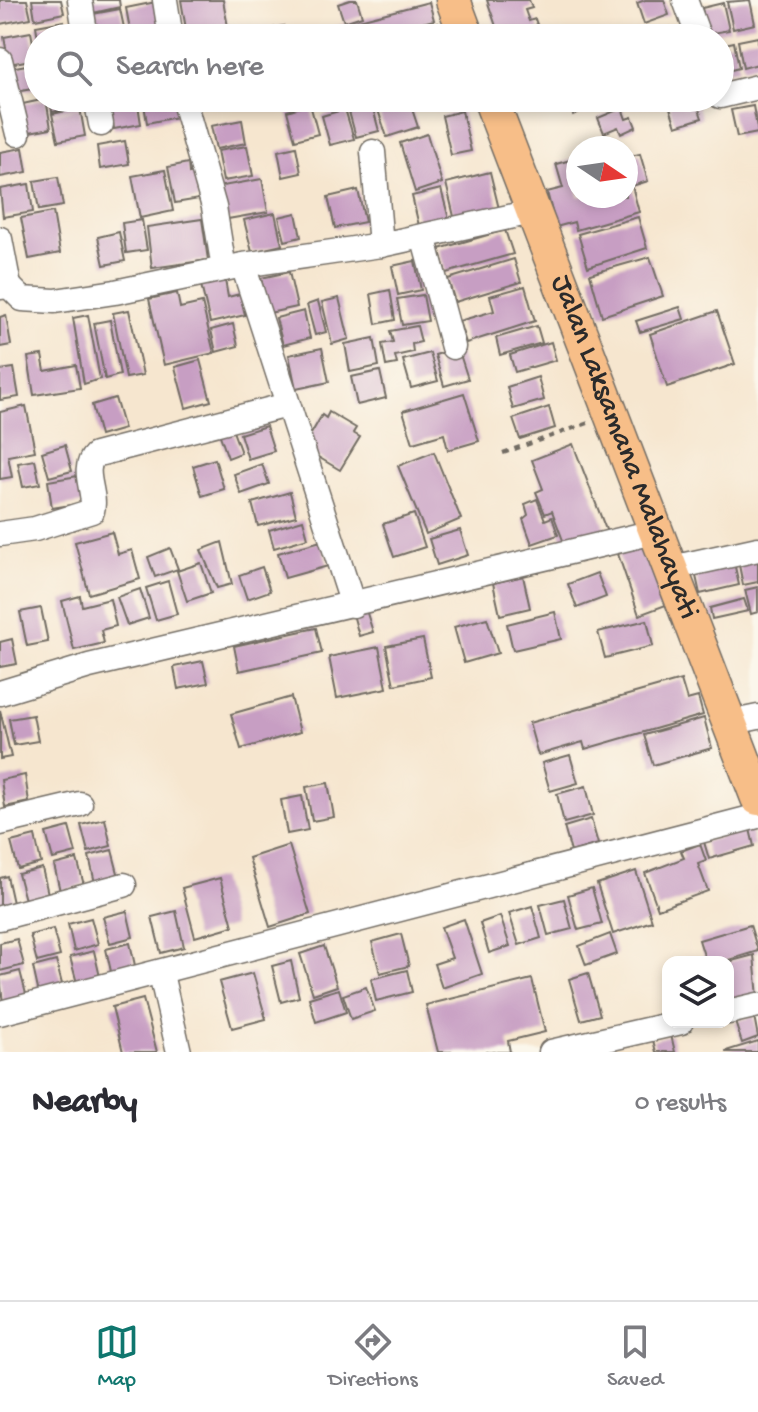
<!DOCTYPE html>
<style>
body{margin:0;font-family:"Gochi Hand",sans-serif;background:#f2f2f3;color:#2b2b33}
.controls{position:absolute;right:24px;bottom:24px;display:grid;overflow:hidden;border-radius:16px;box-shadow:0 4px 12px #0003}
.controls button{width:72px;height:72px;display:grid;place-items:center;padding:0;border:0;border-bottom:2px solid #e1e1e2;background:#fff;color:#2b2b33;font:40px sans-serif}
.compass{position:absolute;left:566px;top:136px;width:72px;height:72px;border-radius:50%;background:#fff;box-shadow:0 4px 12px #0003;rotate:103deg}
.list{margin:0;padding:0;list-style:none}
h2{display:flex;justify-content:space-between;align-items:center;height:104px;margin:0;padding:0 32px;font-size:34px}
h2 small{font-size:26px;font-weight:400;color:#7c7c81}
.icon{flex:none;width:44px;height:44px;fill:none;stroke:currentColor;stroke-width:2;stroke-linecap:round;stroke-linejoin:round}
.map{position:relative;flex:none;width:758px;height:1052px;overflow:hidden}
.search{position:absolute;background:#fff;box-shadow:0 4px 12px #0003;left:24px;right:24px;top:24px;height:88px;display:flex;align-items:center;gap:20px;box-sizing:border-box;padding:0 28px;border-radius:44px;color:#7c7c81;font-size:30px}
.sheet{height:248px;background:#fff}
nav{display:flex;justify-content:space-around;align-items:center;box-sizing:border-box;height:112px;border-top:2px solid #e1e1e2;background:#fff;font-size:22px;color:#7c7c81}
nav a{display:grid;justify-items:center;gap:4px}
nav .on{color:#0f766e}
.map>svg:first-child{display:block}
</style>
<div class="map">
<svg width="758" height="1052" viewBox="0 0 758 1052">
<rect width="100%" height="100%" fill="#fbf7ec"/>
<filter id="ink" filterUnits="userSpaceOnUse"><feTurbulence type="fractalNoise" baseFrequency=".0125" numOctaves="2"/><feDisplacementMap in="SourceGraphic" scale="16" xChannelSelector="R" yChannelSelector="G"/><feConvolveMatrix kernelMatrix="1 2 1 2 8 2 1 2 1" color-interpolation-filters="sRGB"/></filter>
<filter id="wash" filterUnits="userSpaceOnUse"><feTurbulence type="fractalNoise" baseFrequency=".006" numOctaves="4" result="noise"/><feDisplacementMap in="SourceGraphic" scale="32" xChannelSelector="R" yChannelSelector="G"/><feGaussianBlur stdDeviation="1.8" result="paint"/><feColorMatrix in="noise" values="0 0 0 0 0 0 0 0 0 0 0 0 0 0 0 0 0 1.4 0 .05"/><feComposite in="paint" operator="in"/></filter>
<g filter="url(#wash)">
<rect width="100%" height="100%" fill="#f6e6cf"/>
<g id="blocks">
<g fill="#c79ec3">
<path d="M0,0H27L31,18L0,24Z"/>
<path d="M32,0H61L64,13L35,19Z"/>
<path d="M90,0H119L120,7L93,13Z"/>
<path d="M181,0H223L228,27L187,35Z"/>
<path d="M350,0H357L362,16L344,22L338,4Z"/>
<path d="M487,0H529L532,8L525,10L529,21L535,19L539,30L535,32L537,38H500Z"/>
<path d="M645,0H664L669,15L644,24L637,3Z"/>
<path d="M750,0L755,24L733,29L727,2Z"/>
<path d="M156,2L161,29L131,35L126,8Z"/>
<path d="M429,2L434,20L365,38H339L336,26Z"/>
<path d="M723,3L729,30L707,34L702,8Z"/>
<path d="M120,9L126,37L97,38L93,14Z"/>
<path d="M64,21L67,38H38L36,26Z"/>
<path d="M438,23L443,38H410L409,33Z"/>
<path d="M284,26L286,38H237L236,35Z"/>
<path d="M670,27L673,38H645L644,35Z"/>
<path d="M31,32L36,59L9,64L4,37Z"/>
<path d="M758,37V64L743,68L738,41Z"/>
<path d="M734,42L739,68L720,73V45Z"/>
<path d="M37,63L38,88L15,92L10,68Z"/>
<path d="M50,98H78L80,107L52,112Z"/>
<path d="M137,98L141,124L114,129L109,101Z"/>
<path d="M143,98H174L177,117L147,123Z"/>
<path d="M374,98H422L424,105L412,109L418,127L387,137Z"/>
<path d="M595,98L597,104L573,115L565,99Z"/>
<path d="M690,98H695L702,118L676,126L669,105Z"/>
<path d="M46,99L51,128L24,133L18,105Z"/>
<path d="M371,101L379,131L356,137L348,108Z"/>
<path d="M310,104L318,134L295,140L287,111Z"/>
<path d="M753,106L758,133L737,137L731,110Z"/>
<path d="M80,108L85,136L58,141L52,114Z"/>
<path d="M622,108L626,119L632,117L636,127L621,134L618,127L604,133L598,118Z"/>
<path d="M345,109L354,139L330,145L322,116Z"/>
<path d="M462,111L471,151L451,155L442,116Z"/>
<path d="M242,120L246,143L216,149L211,126Z"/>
<path d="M427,134L442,183L415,192L400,143Z"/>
<path d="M125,141L129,164L100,169L97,146Z"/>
<path d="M247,146L253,176L223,181L217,151Z"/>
<path d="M296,147L301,173L283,177L278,151Z"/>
<path d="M23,148L27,172L0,177V152Z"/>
<path d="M640,154L648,181L632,186L639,212L576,230L574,222L556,227L547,192L563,188L556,164L578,158V196H626V157Z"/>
<path d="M188,163L189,173L195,172L199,199L175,203L168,167Z"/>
<path d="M165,170L173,211L140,218L132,176Z"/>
<path d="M490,172L500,213L456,225L446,183Z"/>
<path d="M58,177L63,206L39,210L34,181Z"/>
<path d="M262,179L268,212L222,220L217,187Z"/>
<path d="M29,184L33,212L3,217L0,189Z"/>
<path d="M441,189L450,223L420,230L412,196Z"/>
<path d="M358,190L365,222L335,228L328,197Z"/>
<path d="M53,212L60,253L29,259L21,218Z"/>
<path d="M275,213L282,245L252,252L244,220Z"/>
<path d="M296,213L301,237L285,241L279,217Z"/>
<path d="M638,217L647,248L588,267L578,234Z"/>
<path d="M202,219L208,260L152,268L147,227Z"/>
<path d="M142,220L147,250L126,253L122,223Z"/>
<path d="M505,230L513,254L446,273L439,249Z"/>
<path d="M119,232L125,261L104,265L98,237Z"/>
<path d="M650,257L663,296L602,316L590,274Z"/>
<path d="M514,259L521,282L455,302L448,279Z"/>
<path d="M415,261L421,290L398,295L392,266Z"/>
<path d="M289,272L297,307L269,313L261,278Z"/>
<path d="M225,280L228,297L240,294L245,315L210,323L201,285Z"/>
<path d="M525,286L535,321L466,343L459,321L494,311L490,296Z"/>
<path d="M390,290L395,320L376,324L371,294Z"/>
<path d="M177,293L180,308L202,303L214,353L164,365L149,299Z"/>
<path d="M423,295L428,321L402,325L397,299Z"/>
<path d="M339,298L349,339L332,344L322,302Z"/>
<path d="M318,301L326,332L315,335L307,305Z"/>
<path d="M680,307L684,319L640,332L636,321Z"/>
<path d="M129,310L143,375L126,378L113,313Z"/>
<path d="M304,311L310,338L283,345L276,318Z"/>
<path d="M717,311L735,364L667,387L650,334Z"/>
<path d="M6,315L11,345L0,347V317Z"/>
<path d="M88,315L100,379L84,384L73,318Z"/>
<path d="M110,320L120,375L105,379L94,323Z"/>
<path d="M233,324L238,346L216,352L211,330Z"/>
<path d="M417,326L421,342L412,344L413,352L395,356L397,364L386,366L382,344L393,342L390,331Z"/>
<path d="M537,326L542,343L500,355L496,338Z"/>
<path d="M374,338L379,366L350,372L345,344Z"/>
<path d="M551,342L556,360L515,372L510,355Z"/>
<path d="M322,348L329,382L296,389L289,355Z"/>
<path d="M458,348L468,379L444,386L435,355Z"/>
<path d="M430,353L438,381L411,388L403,360Z"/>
<path d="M42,355L45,371L76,365L80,388L34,395L28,357Z"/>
<path d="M200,360L211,401L186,408L175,367Z"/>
<path d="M14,368L19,397L0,400V370Z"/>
<path d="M380,371L386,398L357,405L351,377Z"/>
<path d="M538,377L544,400L513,409L507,387Z"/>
<path d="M464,393L479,441L448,450L444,434L413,443L403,411Z"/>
<path d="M115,398L124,429L100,436L92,405Z"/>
<path d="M26,406L35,451L8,456L12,477L0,479V412Z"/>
<path d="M549,407L555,428L520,439L513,419Z"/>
<path d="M329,412L356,428L353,433L360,437L340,470L303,448L322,415L326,418Z"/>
<path d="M230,423L241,453L228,458L217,427Z"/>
<path d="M266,426L274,451L248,459L240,434Z"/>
<path d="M573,444L608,535L567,551L552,511L545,514L536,492L543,489L532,460Z"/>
<path d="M65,445L72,471L49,477L42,452Z"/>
<path d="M434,452L461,519L426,534L398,466Z"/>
<path d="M215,459L224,489L202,496L193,466Z"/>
<path d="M35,460L40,484L23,487L18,463Z"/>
<path d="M262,464L269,484L241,494L234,474Z"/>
<path d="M78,476L83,503L52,508L48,481Z"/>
<path d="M290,492L296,516L258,526L252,503Z"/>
<path d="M537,499L545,520L552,517L558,535L532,544L523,519L528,515L525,504Z"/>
<path d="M414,514L425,547L394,557L383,524Z"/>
<path d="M303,520L308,538L274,548L269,530Z"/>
<path d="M460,530L468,555L437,565L429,539Z"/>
<path d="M112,532L118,554L132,550L140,579L89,594L75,542Z"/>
<path d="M321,541L328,566L285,578L278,553Z"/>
<path d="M222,542L232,584L217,588L201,550Z"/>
<path d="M645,544L666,605L639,615L618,554Z"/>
<path d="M170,548L178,569L155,577L148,557Z"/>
<path d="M758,556V582L743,585L738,560Z"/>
<path d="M733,558L739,585L700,594L694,567Z"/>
<path d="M201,563L211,593L187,601L177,571Z"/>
<path d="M262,567L270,591L247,599L239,575Z"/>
<path d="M597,573L606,597L577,608L568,584Z"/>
<path d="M523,576L530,608L500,615L493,583Z"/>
<path d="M168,581L177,614L156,620L146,588Z"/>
<path d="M758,587V612L751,614L745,590Z"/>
<path d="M140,589L149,618L127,625L117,597Z"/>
<path d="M80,596L82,606L110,599L116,626L101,630L104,643L74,650L62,601Z"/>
<path d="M744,599L748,611L712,619L710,608Z"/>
<path d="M41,608L48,642L27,646L20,612Z"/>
<path d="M366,610L373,632L359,636L353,614Z"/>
<path d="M555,612L561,639L513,650L507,624Z"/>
<path d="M487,618L498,653L464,663L454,627Z"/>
<path d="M647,620L653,646L605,658L598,632Z"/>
<path d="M316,628L322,653L239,671L234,646Z"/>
<path d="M12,639L17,664L0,667V642Z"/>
<path d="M423,639L431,677L394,685L386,646Z"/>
<path d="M379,647L387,688L337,698L329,657Z"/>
<path d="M203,661L208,683L178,689L174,667Z"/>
<path d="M681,680L687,700L698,697L703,715L585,749L583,742L538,755L529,723Z"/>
<path d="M291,697L300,732L241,749L231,714Z"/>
<path d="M0,710L11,757L0,759Z"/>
<path d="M33,715L38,741L14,745L9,719Z"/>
<path d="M704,718L712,748L653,765L644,735Z"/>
<path d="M570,755L578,783L550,791L542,763Z"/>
<path d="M25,775L29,802L5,807L1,780Z"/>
<path d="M328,783L334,817L312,821L306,787Z"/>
<path d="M586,786L593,815L564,823L557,794Z"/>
<path d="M302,796L308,830L287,834L281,800Z"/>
<path d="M105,819L111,846L88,852L81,825Z"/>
<path d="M591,819L598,844L571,852L564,827Z"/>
<path d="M69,827L76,853L53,859L46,833Z"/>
<path d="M750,829L754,846L709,859L704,842Z"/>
<path d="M35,836L41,863L18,869L11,842Z"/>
<path d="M700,844L706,861L698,864L708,891L658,909L645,873L684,858L681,851Z"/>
<path d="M289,845L310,914L270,927L249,858Z"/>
<path d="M112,850L119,877L95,883L89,856Z"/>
<path d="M77,859L84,885L60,891L54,865Z"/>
<path d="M42,868L48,894L25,900L18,874Z"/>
<path d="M636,871L652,921L613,934L597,884Z"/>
<path d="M7,876L13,903L0,906V878Z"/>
<path d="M220,878L233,926L195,937L182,888Z"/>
<path d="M592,888L602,924L578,930L568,895Z"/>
<path d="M564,899L572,929L548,935L540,905Z"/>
<path d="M532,906L541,938L519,945L509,913Z"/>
<path d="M127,911L133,937L110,943L103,917Z"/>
<path d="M176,911L184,947L161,953L152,917Z"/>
<path d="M500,916L510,946L489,953L480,923Z"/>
<path d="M91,918L98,944L74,951L68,924Z"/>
<path d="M464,919L482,974L442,988L434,964L452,958L441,927Z"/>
<path d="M750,925L758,951L722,962H706L699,940Z"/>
<path d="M53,929L60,956L37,962L30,935Z"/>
<path d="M401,934L409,966L380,973L372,942Z"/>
<path d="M610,934L617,954L586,965L579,946Z"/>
<path d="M17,939L24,965L0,971V943Z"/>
<path d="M130,943L136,970L112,976L106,949Z"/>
<path d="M324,946L337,986L313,994L300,954Z"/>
<path d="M94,951L100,977L77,983L70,957Z"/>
<path d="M754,955L758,997L728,1006V962Z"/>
<path d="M56,961L63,988L39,994L33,967Z"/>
<path d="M291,961L299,997L281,1002L272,966Z"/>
<path d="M407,970L412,992L376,1001L371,979Z"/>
<path d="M20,971L27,998L3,1004L0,976Z"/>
<path d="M253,973L266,1019L232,1028L219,982Z"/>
<path d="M588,973L600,1015L581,1020L569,979Z"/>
<path d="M532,979L545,1032L508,1041L510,1052H438L426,1005Z"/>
<path d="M366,987L375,1011L351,1019L343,995Z"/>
<path d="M339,989L346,1012L316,1022L309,998Z"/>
<path d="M143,999L157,1052H123L112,1007Z"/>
<path d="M754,1016L758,1037L742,1043L735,1022Z"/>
<path d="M671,1035L675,1052H656L653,1040Z"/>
<path d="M758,1041V1052H726V1051Z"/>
</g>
</g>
</g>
<g filter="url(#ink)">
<use href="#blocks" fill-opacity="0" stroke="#726c64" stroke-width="2"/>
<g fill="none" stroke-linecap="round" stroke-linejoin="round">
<defs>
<g id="minor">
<path d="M80,0L86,38"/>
<path d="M165,0L171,38"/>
<path d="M685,0L699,38"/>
<path d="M0,60L18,134"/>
<path d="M720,96L758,87"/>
<path d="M96,98L101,124"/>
<path d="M183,98L214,207L224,269"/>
<path d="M373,152L381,245"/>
<path d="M423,236L453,347"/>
<path d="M0,239L9,286"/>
<path d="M243,265L353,605"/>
<path d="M0,287L9,286L22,299L55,301L115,292L243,265L381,245L532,212"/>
<path d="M0,534L35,529L92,511C97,493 80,470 95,455L287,405"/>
<path d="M667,569L758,549"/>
<path d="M0,693L89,666L654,532"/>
<path d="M729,723L758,717"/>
<path d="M0,823L80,804"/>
<path d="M0,918L124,885"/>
<path d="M161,974L179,1052"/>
<path d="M728,1012L758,1005"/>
<path d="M0,1013L758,816"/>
<path d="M551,1052L681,1022"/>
</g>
<g id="highway">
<path d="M453,0L467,38"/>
<path id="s1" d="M490,98L758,798"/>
</g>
</defs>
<use href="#minor" stroke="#726c64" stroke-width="27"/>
<use href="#highway" stroke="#726c64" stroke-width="37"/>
<path stroke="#726c64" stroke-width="4" stroke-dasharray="6 6" stroke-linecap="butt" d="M503,453L588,423"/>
<use href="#minor" stroke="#fff" stroke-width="24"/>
<use href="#highway" stroke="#f7be88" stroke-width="34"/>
</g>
</g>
<g text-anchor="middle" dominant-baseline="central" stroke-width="6" stroke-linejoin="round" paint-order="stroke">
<g font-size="30" fill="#2b2b2b" stroke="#fbf7ec">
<text stroke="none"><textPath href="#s1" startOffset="374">Jalan Laksamana Malahayati</textPath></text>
</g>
</g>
</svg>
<div class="controls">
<button><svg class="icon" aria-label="layers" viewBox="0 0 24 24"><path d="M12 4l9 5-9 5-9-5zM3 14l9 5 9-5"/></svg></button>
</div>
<svg class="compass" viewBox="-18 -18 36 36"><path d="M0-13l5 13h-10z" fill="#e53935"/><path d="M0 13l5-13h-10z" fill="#7c7c81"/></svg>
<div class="search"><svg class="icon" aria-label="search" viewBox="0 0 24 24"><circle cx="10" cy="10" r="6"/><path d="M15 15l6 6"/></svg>Search here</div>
</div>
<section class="sheet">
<h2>Nearby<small>0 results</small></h2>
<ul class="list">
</ul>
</section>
<nav>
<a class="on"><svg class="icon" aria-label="map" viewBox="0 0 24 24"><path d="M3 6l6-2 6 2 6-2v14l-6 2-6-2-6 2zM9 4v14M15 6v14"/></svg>Map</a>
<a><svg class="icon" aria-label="directions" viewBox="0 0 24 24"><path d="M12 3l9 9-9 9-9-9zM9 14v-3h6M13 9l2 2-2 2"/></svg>Directions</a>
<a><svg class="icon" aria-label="saved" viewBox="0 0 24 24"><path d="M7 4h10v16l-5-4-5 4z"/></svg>Saved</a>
</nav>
